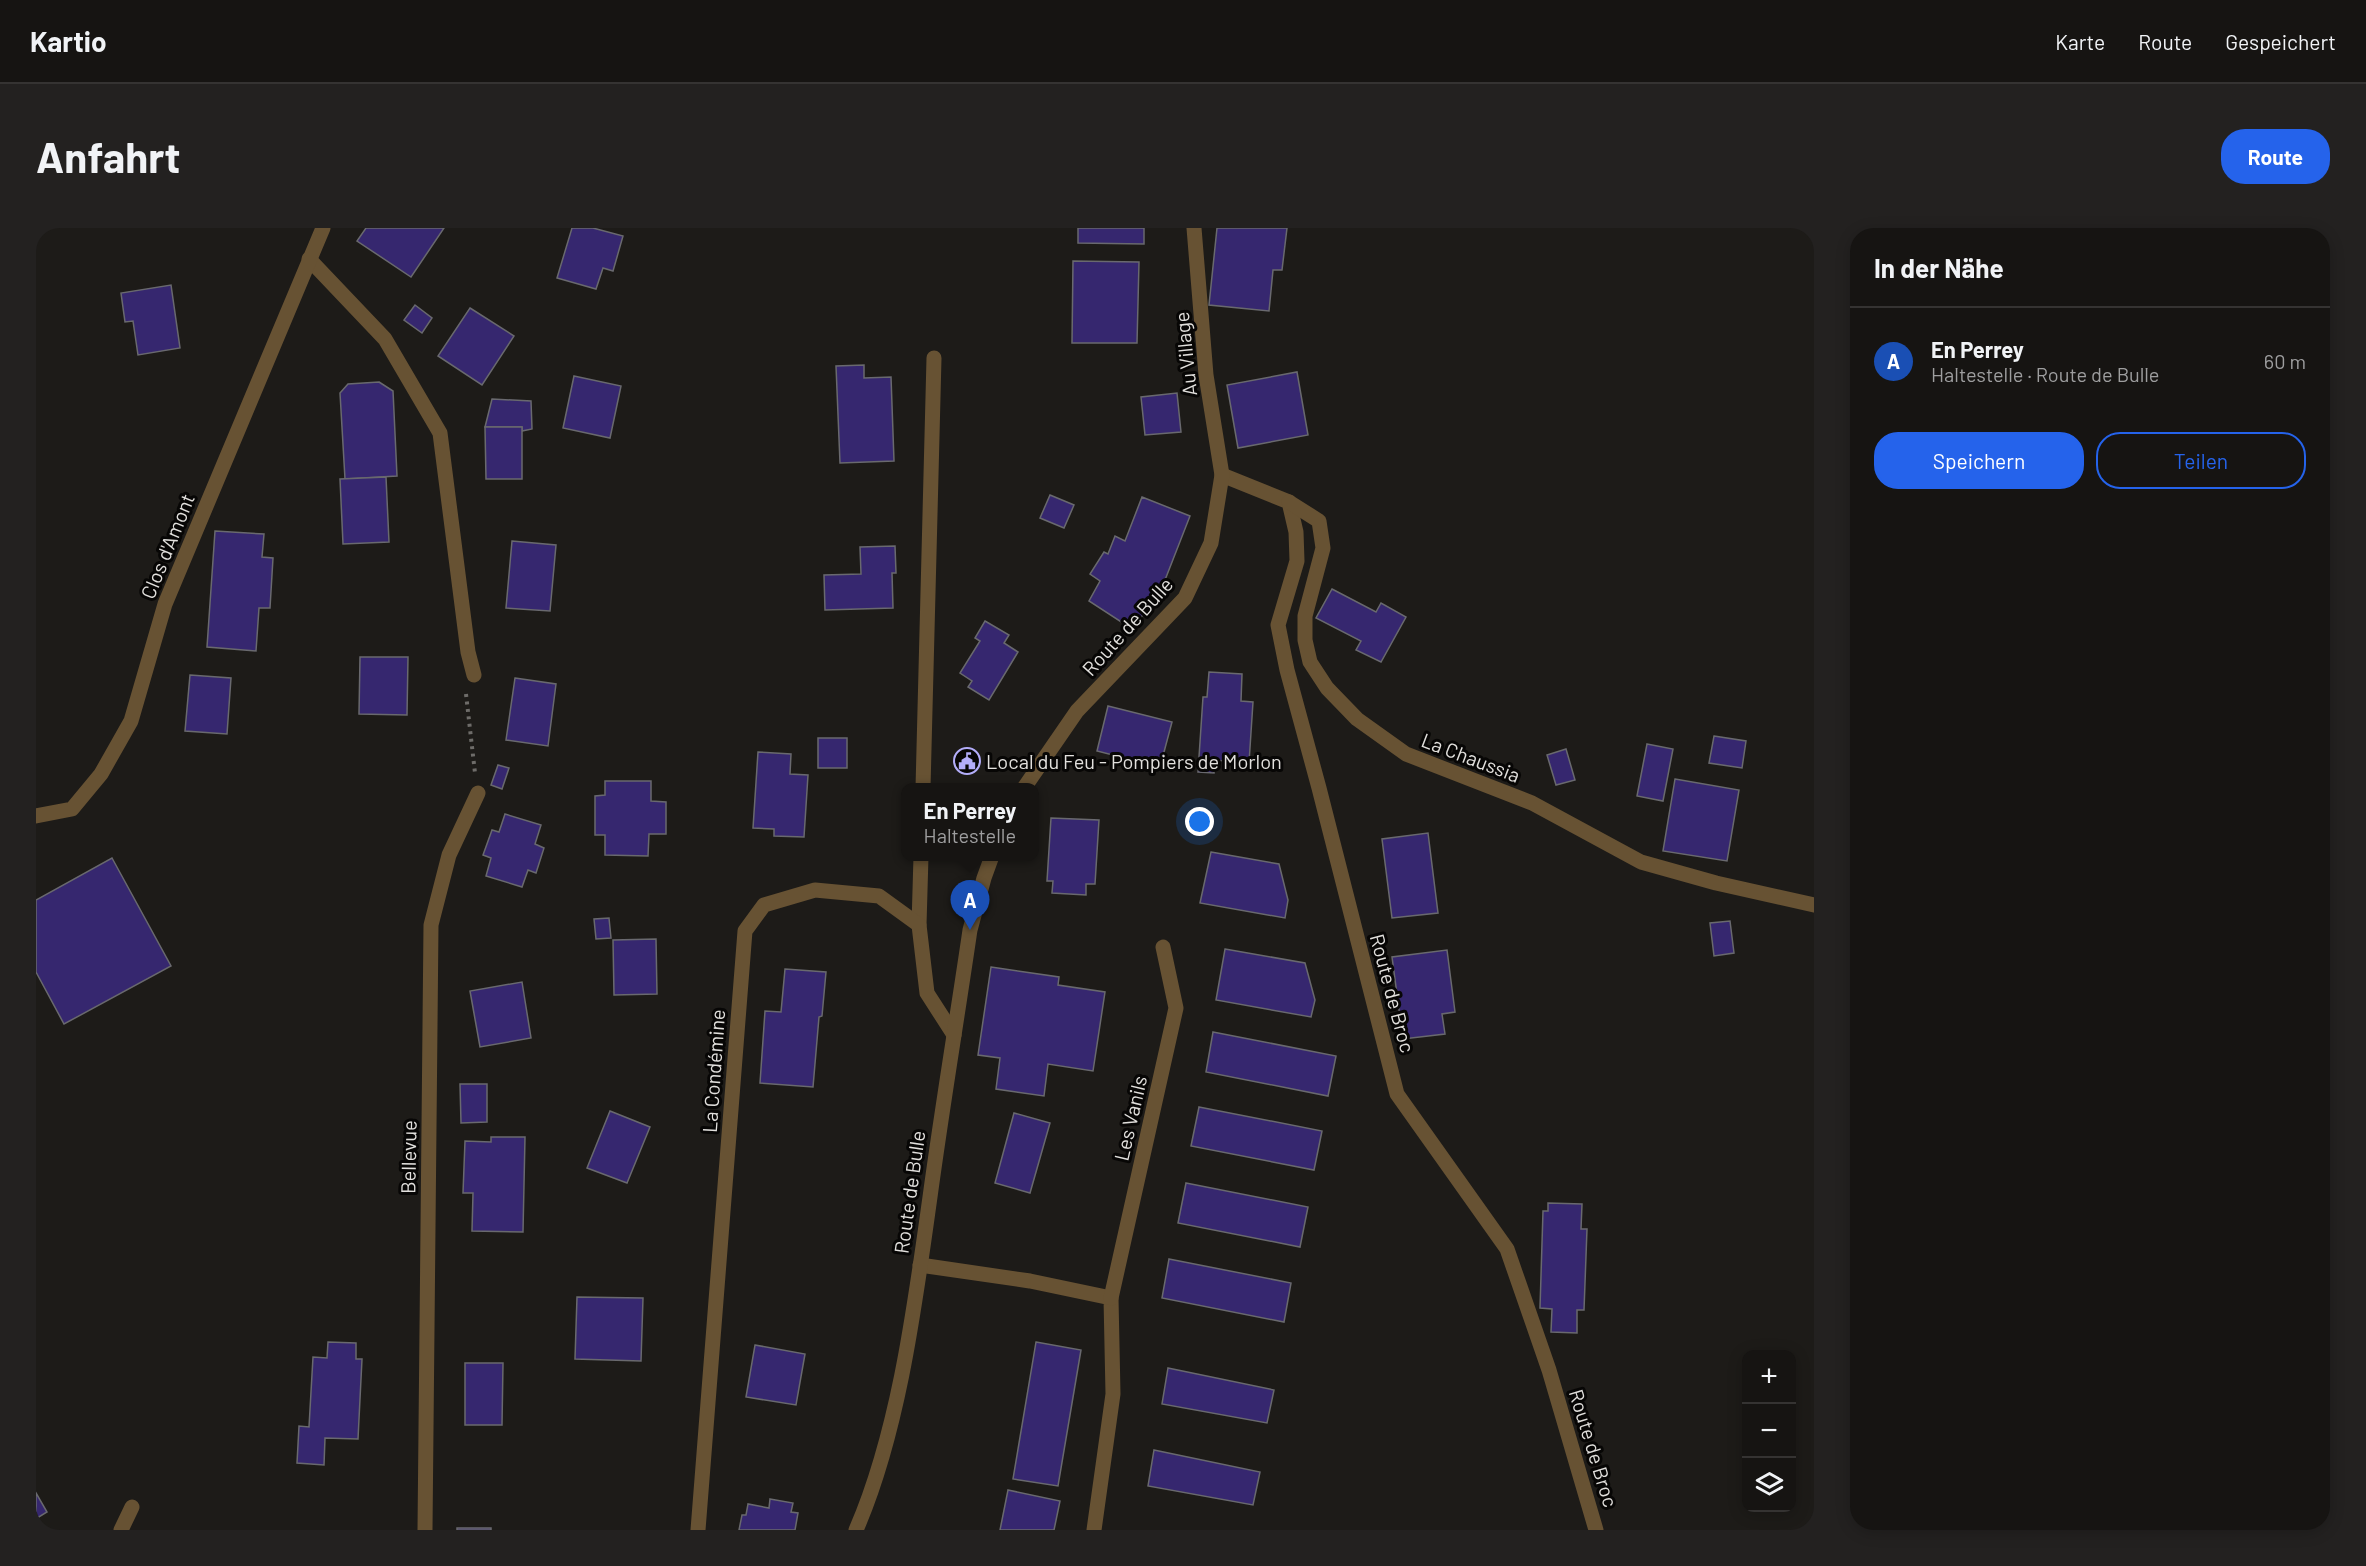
<!DOCTYPE html>
<html lang="de">
<meta charset="utf-8">
<style>
body{margin:0;font-family:Barlow,sans-serif;background:#232120;color:#f1f3f6}
.controls{position:absolute;right:18px;bottom:18px;display:grid;overflow:hidden;border-radius:12px;box-shadow:0 3px 15px #0003}
.controls button{width:54px;height:54px;display:grid;place-items:center;padding:0;border:0;border-bottom:2px solid #353332;background:#161412;color:#f1f3f6;font:30px sans-serif}
.you{position:absolute;left:1164px;top:594px;width:21px;height:21px;margin:-15px;border:4px solid #fff;border-radius:50%;background:#1a73e8;box-shadow:0 0 0 9px #1a73e833}
.badge{display:grid;place-items:center;width:39px;height:39px;border-radius:50%;background:#2563eb;color:#fff;font-size:20px;font-weight:700}
.pin{position:absolute;translate:-50% -50px;filter:drop-shadow(0 2px 3px #0008)}
.pin::after{content:'';position:absolute;top:32px;width:21px;height:18px;background:inherit;clip-path:polygon(0 0,100% 0,50% 100%)}
.popup{position:absolute;left:865px;top:555px;width:138px;height:78px;box-sizing:border-box;display:grid;place-content:center;border-radius:12px;background:#161412;filter:drop-shadow(0 2px 4px #0005);font-size:20px;white-space:nowrap;color:#9e9e9f}
.popup b{font-size:22px;color:#f1f3f6}
.popup::after{content:'';position:absolute;left:50%;top:100%;margin-left:-12px;border:12px solid transparent;border-top-color:#161412}
.list{margin:0;padding:0;list-style:none}
h2{display:flex;justify-content:space-between;align-items:center;height:78px;margin:0;padding:0 24px;font-size:26px}
h2 small{font-size:20px;font-weight:400;color:#9e9e9f}
.list li{display:grid;grid-template-columns:39px 1fr auto;gap:18px;align-items:center;box-sizing:border-box;height:108px;padding:0 24px;border-top:2px solid #353332}
.list b{display:block;font-size:22px;white-space:nowrap}
.list p{margin:0;font-size:20px;white-space:nowrap;color:#9e9e9f}
.list em{font-size:20px;font-style:normal;color:#9e9e9f}
.actions{display:flex;gap:12px;padding:18px 24px}
.actions a{flex:1;padding:14px 0;border:2px solid #2563eb;border-radius:24px;text-align:center;font-size:21px;color:#2563eb}
.actions .main{background:#2563eb;color:#fff}
.icon{flex:none;width:33px;height:33px;fill:none;stroke:currentColor;stroke-width:2;stroke-linecap:round;stroke-linejoin:round}
.map{position:relative;flex:none;width:1778px;height:1302px;overflow:hidden;border-radius:24px}
header{display:flex;align-items:center;gap:36px;box-sizing:border-box;height:84px;padding:0 30px;background:#161412;border-bottom:2px solid #353332}
header strong{font-size:28px}
nav{display:flex;gap:33px;margin-inline-start:auto;font-size:21px}
.intro{display:flex;align-items:center;justify-content:space-between;box-sizing:border-box;height:144px;padding:0 36px}
h1{margin:0;font-size:42px}
.button{padding:15px 27px;border-radius:24px;background:#2563eb;color:#fff;font-size:21px;font-weight:700}
main{display:flex;gap:36px;padding:0 36px}
aside{flex:1;background:#161412;border-radius:24px;box-shadow:0 3px 15px #0003}
.map>svg:first-child{display:block}
</style>
<header>
<strong>Kartio</strong>
<nav><a>Karte</a><a>Route</a><a>Gespeichert</a></nav>
</header>
<div class="intro"><h1>Anfahrt</h1><a class="button">Route</a></div>
<main>
<div class="map">
<svg width="1778" height="1302" viewBox="0 0 1778 1302">
<rect width="100%" height="100%" fill="#1d1b18"/>
<g fill="#36276f" stroke="#69696e" stroke-width="1.5">
<path d="M330,0H408L375,49L321,13Z"/>
<path d="M536,0H557L587,8L577,43L567,40L560,61L521,50Z"/>
<path d="M1042,0H1108V16L1042,15Z"/>
<path d="M1181,0H1251L1246,42H1237L1233,83L1173,77Z"/>
<path d="M1037,33L1103,34L1101,115H1036Z"/>
<path d="M135,57L144,120L102,127L97,93L89,94L85,65Z"/>
<path d="M379,77L396,90L386,105L368,92Z"/>
<path d="M434,80L478,108L446,157L402,128Z"/>
<path d="M828,137V150L855,149L858,233L804,235L800,138Z"/>
<path d="M1261,144L1272,207L1202,220L1191,157Z"/>
<path d="M538,148L585,158L574,210L527,200Z"/>
<path d="M343,154L357,163L361,248L309,251L304,165L312,156Z"/>
<path d="M1141,165L1145,204L1109,207L1105,169Z"/>
<path d="M456,171L495,173L496,201L486,203V199H449Z"/>
<path d="M449,199H486V251H450Z"/>
<path d="M350,249L353,314L307,316L304,251Z"/>
<path d="M1014,267L1038,277L1028,300L1004,290Z"/>
<path d="M1106,269L1154,288L1129,352L1133,353L1096,401L1053,373L1064,353L1054,346L1068,324L1072,326L1079,308L1089,313Z"/>
<path d="M179,303L228,306L226,329L237,330L234,380H223L220,423L171,419Z"/>
<path d="M476,313L520,317L514,383L470,380Z"/>
<path d="M859,318L860,345H856L857,380L789,382L788,347L825,346L824,319Z"/>
<path d="M1296,361L1340,384L1345,375L1370,389L1345,434L1320,422L1325,413L1280,390Z"/>
<path d="M949,393L973,407L968,415L982,424L953,472L932,459L936,453L924,445L944,413L939,410Z"/>
<path d="M324,429H372L371,487L323,486Z"/>
<path d="M1173,444L1206,446L1205,473L1217,474L1213,535L1178,532V545L1162,544L1167,469H1171Z"/>
<path d="M154,447L195,450L191,506L149,503Z"/>
<path d="M479,450L520,456L512,518L470,512Z"/>
<path d="M1072,478L1136,494L1124,539L1061,523Z"/>
<path d="M1678,508L1710,513L1706,540L1673,535Z"/>
<rect x="782" y="510" width="29" height="30"/>
<path d="M1611,516L1637,521L1627,573L1601,568Z"/>
<path d="M1530,521L1539,552L1520,557L1511,527Z"/>
<path d="M722,524L755,526L754,546L772,547L768,609L738,608V601L717,600Z"/>
<path d="M462,537L473,540L466,561L455,557Z"/>
<path d="M1639,551L1703,562L1691,633L1627,623Z"/>
<path d="M569,553H615V573L630,574V606H613L612,628L569,627V607H559V568L569,567Z"/>
<path d="M469,586L505,597L499,616L508,620L500,645L492,642L486,659L450,648L455,630L447,627L456,602L463,604Z"/>
<path d="M1015,590L1063,592L1059,656H1050V667L1016,665L1017,653H1011Z"/>
<path d="M1392,605L1402,685L1356,690L1346,611Z"/>
<path d="M1175,624L1243,636L1252,672L1249,690L1164,675Z"/>
<path d="M76,630L135,738L28,796L0,744V672Z"/>
<path d="M573,690L575,710L560,711L558,691Z"/>
<path d="M1694,693L1698,725L1678,728L1674,695Z"/>
<path d="M620,711L621,766L578,767L577,712Z"/>
<path d="M1189,721L1269,735L1279,772L1275,789L1180,772Z"/>
<path d="M1411,722L1419,784L1406,786L1409,806L1367,811L1356,729Z"/>
<path d="M955,739L1023,749L1022,757L1069,764L1057,843L1012,836L1008,868L960,861L964,830L942,827Z"/>
<path d="M749,741L790,744L786,788L783,789L777,859L724,855L729,783L745,784Z"/>
<path d="M486,754L495,810L444,819L434,763Z"/>
<path d="M1177,804L1300,828L1292,868L1170,844Z"/>
<path d="M424,856H451V894L425,895Z"/>
<path d="M1163,879L1286,903L1278,942L1155,918Z"/>
<path d="M574,883L614,899L591,955L551,940Z"/>
<path d="M978,885L1014,895L994,965L959,955Z"/>
<path d="M455,909H489L487,1004L436,1003L437,965H427L429,913L455,914Z"/>
<path d="M1150,955L1272,979L1264,1019L1142,995Z"/>
<path d="M1512,975L1546,976L1545,1001H1551L1548,1082H1541V1105L1515,1104L1516,1081L1504,1080L1507,983H1512Z"/>
<path d="M1133,1031L1255,1055L1248,1094L1126,1070Z"/>
<path d="M541,1069L607,1070L605,1133L539,1131Z"/>
<path d="M292,1114L320,1115V1131H326L322,1211L289,1210L288,1237L261,1235L263,1198L273,1199L277,1129L291,1130Z"/>
<path d="M1000,1114L1045,1122L1022,1258L977,1251Z"/>
<path d="M719,1117L769,1126L760,1177L710,1169Z"/>
<path d="M429,1135H467L466,1197H429Z"/>
<path d="M1132,1140L1238,1162L1231,1195L1126,1176Z"/>
<path d="M1118,1222L1224,1244L1217,1277L1112,1258Z"/>
<path d="M972,1262L1024,1273L1018,1302H964Z"/>
<path d="M0,1265L11,1284L1,1290L9,1302H0Z"/>
<path d="M734,1271L757,1275L755,1284L762,1285L759,1302H703L706,1287H710L712,1276L733,1280Z"/>
<rect x="421" y="1300" width="34" height="2"/>
</g>
<g fill="none" stroke-linecap="round" stroke-linejoin="round">
<path stroke="#6e6c69" stroke-width="4" stroke-dasharray="3 4.5" stroke-linecap="butt" d="M430,466L439,545"/>
<g stroke="#675233" stroke-width="15">
<path d="M273,31L349,111L404,205L432,424L438,447"/>
<path d="M1186,247L1253,274L1260,304L1261,333L1242,397L1251,442L1283,560L1361,866L1471,1021L1513,1142L1560,1302"/>
<path d="M1253,274L1283,293L1287,320L1269,388V412L1274,434L1291,460L1321,491L1370,526L1496,575L1605,634L1680,655L1778,677"/>
<path d="M887,560L898,130"/>
<path d="M988,560L1041,483L1149,370L1175,315L1186,247L1170,147L1158,0"/>
<path d="M0,588L36,581L65,546L95,493L129,376L287,0"/>
<path d="M883,697L885,628"/>
<path d="M884,1037L994,1053L1075,1070L1077,1166L1058,1302"/>
<path d="M1075,1070L1140,780L1127,719"/>
<path d="M85,1302L96,1279"/>
<path d="M389,1302L395,697L413,627L442,565"/>
<path d="M662,1302L709,703L728,677L779,662L843,668L883,697L891,765L918,807"/>
<path d="M820,1302C863,1203 879,1076 894,969C906,880 921,791 934,702L948,650L956,628"/>
</g>
</g>
<defs>
<symbol id="civic-ring" viewBox="-11 -11 22 22"><circle r="9.5" fill="#070605" stroke="#b3adf9" stroke-width="1.5"/><path d="M-.6-6.5H3V-4.5H.6V-3L4-1V1h2V6H-6V1h2V-1L-.6-3ZM-1.2 2.5V6h2.4V2.5Z" fill="#b3adf9"/></symbol>
</defs>
<g fill-rule="evenodd">
<use href="#civic-ring" x="916" y="518" width="30" height="30"/>
</g>
<g text-anchor="middle" dominant-baseline="central" stroke-width="6" stroke-linejoin="round" paint-order="stroke">
<g font-size="20" fill="#e2e0dd" stroke="#070605">
<text transform="translate(1149 126) rotate(-96)">Au Village</text>
<text transform="translate(131 318) rotate(-68)">Clos d'Amont</text>
<text transform="translate(1091 398) rotate(-48)">Route de Bulle</text>
<text transform="translate(1435 529) rotate(21)">La Chaussia</text>
<text transform="translate(1357 765) rotate(75)">Route de Broc</text>
<text transform="translate(677 843) rotate(-86)">La Condémine</text>
<text transform="translate(1094 890) rotate(-77)">Les Vanils</text>
<text transform="translate(372 929) rotate(-89)">Bellevue</text>
<text transform="translate(873 964) rotate(-82)">Route de Bulle</text>
<text transform="translate(1558 1220) rotate(73)">Route de Broc</text>
</g>
<g font-size="20" fill="#e2e0dd" stroke="#070605" text-anchor="start">
<text x="950" y="533">Local du Feu - Pompiers de Morlon</text>
</g>
</g>
</svg>
<div class="controls">
<button>+</button>
<button>−</button>
<button><svg class="icon" aria-label="layers" viewBox="0 0 24 24"><path d="M12 4l9 5-9 5-9-5zM3 14l9 5 9-5"/></svg></button>
</div>
<div class="you"></div>
<div class="pin badge" style="left:934px;top:702px;background:#1a4fb4">A</div>
<div class="popup"><b>En Perrey</b>Haltestelle</div>
</div>
<aside>
<h2>In der Nähe<small></small></h2>
<ul class="list">
<li><span class="badge" style="background:#1a4fb4">A</span><div><b>En Perrey</b><p>Haltestelle · Route de Bulle</p></div><em>60 m</em></li>
</ul>
<div class="actions"><a class="main">Speichern</a><a>Teilen</a></div>
</aside>
</main>
